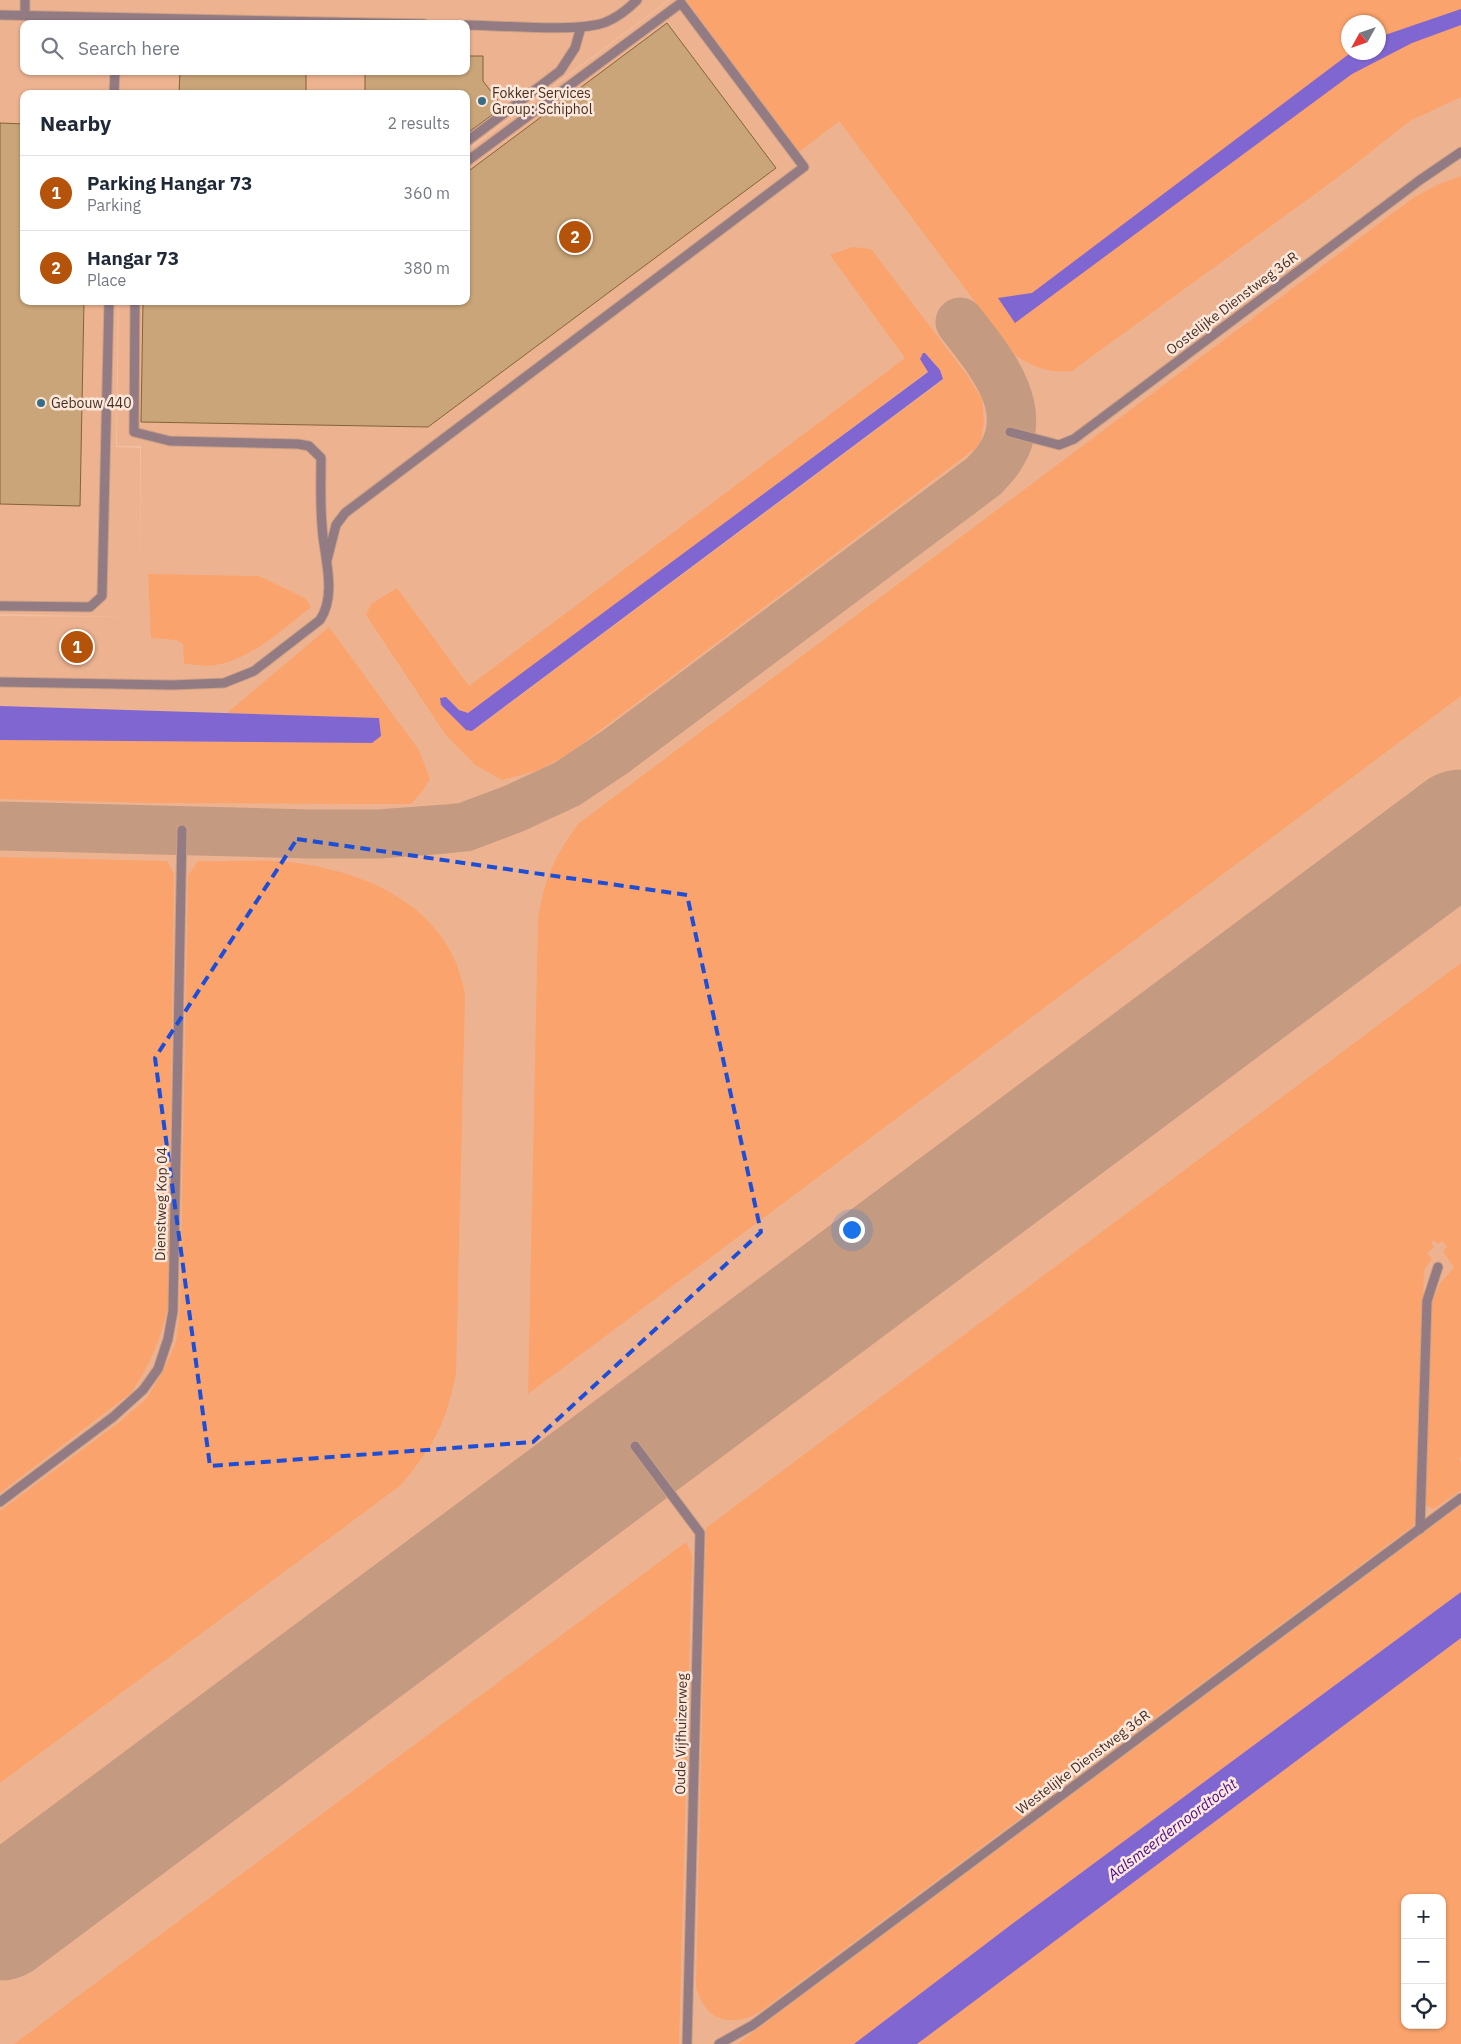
<!DOCTYPE html>
<meta charset="utf-8">
<style>
body{margin:0;font-family:"IBM Plex Sans",sans-serif;background:#f6f6f7;color:#1f2937}
.controls{position:absolute;right:15px;bottom:15px;display:grid;overflow:hidden;border-radius:10px;box-shadow:0 1px 4px #0004}
.controls button{width:45px;height:45px;display:grid;place-items:center;padding:0;border:0;border-bottom:1px solid #e0e1e3;background:#fff;color:#1f2937;font:25px sans-serif}
.compass{position:absolute;left:1341px;top:15px;width:45px;height:45px;border-radius:50%;background:#fff;box-shadow:0 1px 4px #0004;rotate:230deg}
.you{position:absolute;left:851px;top:1229px;width:18px;height:18px;margin:-12px;border:4px solid #fff;border-radius:50%;background:#1a73e8;box-shadow:0 0 0 8px #1a73e833}
.badge{display:grid;place-items:center;width:32px;height:32px;border-radius:50%;background:#b45309;color:#fff;font-size:16px;font-weight:700}
.pin{position:absolute;translate:-50% -50%;border:2px solid #fff;box-shadow:0 1px 5px #0006}
.list{margin:0;padding:0;list-style:none}
h2{display:flex;justify-content:space-between;align-items:center;height:65px;margin:0;padding:0 20px;font-size:21px}
h2 small{font-size:16px;font-weight:400;color:#747a83}
.list li{display:grid;grid-template-columns:32px 1fr auto;gap:15px;align-items:center;box-sizing:border-box;height:75px;padding:0 20px;border-top:1px solid #e0e1e3}
.list b{display:block;font-size:19px;white-space:nowrap}
.list p{margin:0;font-size:16px;white-space:nowrap;color:#747a83}
.list em{font-size:16px;font-style:normal;color:#747a83}
.icon{flex:none;width:28px;height:28px;fill:none;stroke:currentColor;stroke-width:2;stroke-linecap:round;stroke-linejoin:round}
.map{position:relative;flex:none;width:1461px;height:2044px;overflow:hidden}
.search{position:absolute;background:#fff;box-shadow:0 1px 4px #0004;left:20px;top:20px;width:450px;height:55px;display:flex;align-items:center;gap:12px;box-sizing:border-box;padding:0 18px;border-radius:10px;color:#747a83;font-size:19px}
.panel{position:absolute;background:#fff;box-shadow:0 1px 4px #0004;left:20px;top:90px;width:450px;height:215px;border-radius:10px}
.map>svg:first-child{display:block}
</style>
<div class="map">
<svg width="1461" height="2044" viewBox="0 0 1461 2044">
<rect width="100%" height="100%" fill="#f2bfa0"/>
<path fill="#edb391" fill-rule="evenodd" d="M0,0H669L466,150V94H24V301H118L116,447L140,448V577L141,446H117L119,301H466V152L670,0H689L822,112L876,115L1012,297L1461,25V1592L1344,1679L1035,1956L1461,1638V2044H0V616L128,617L0,614ZM24,24H466V71H24ZM1405,1898H1442V2025H1405Z"/>
<g fill="#fba36c" fill-rule="evenodd">
<path d="M686,0H1461V97L1410,121L1345,172L1072,371C1049,373 1035,368 1016,356L839,121L799,152ZM1348,22H1378V52H1348Z"/>
<path d="M1461,176V696L528,1394L538,918C545,876 554,858 578,824L1413,198L1437,185Z"/>
<path d="M852,247L871,249L967,375L982,399L984,422L980,445L567,755L536,771L502,780L475,765L445,734L366,615L371,604L397,588L469,686L905,358L830,255ZM921,359L940,370L943,380L473,731L466,730L441,705V698L446,697L459,710L468,714L928,371Z"/>
<path d="M148,574L259,576L305,598L311,607C283,629 252,659 215,665C206,667 194,664 184,664L183,644L176,640L151,638Z"/>
<path d="M329,627L419,750L430,779L423,790L411,804L150,803L0,799V740L372,743L378,718L227,713Z"/>
<path d="M0,857L167,861L174,874L168,1306C161,1339 150,1365 131,1393L0,1493Z"/>
<path d="M198,861C230,862 265,858 297,863C361,872 431,900 457,965C460,974 463,984 465,994L456,1374C445,1426 434,1445 401,1485L0,1783V1511L122,1420L147,1398L163,1371L176,1342L180,1308L188,875Z"/>
<path d="M1461,963V1457L1459,1459L1461,1463V1490L1434,1509L1427,1506L1425,1502L1431,1304L1440,1283L1454,1268L1443,1251L1447,1247L1442,1241L1437,1244L1434,1240L1431,1243L1434,1247L1427,1253L1432,1259L1424,1270L1416,1517L1413,1526L761,2011C732,2029 704,2021 696,1986L706,1528Z"/>
<path d="M1461,1505V1592L1012,1924L854,2044H737Z"/>
<path d="M686,1542L692,1556L679,2044H14Z"/>
<path d="M1461,1638V2044H917ZM1405,1898H1442V2025H1405Z"/>
</g>
<g fill="#8066d0">
<path d="M1461,9V25L1412,43L1352,74L1015,323L998,298L1032,293L1349,54L1378,52L1379,38L1382,36Z"/>
<path d="M923,353H925L940,370L943,379L472,731L466,730L441,705L440,698L446,697L459,710L468,713L928,372L920,359Z"/>
<path d="M0,706L379,718L381,736L372,743L0,740Z"/>
<path d="M1461,1592V1638L917,2044H854L1012,1924Z"/>
</g>
<g fill="none" stroke-linecap="round" stroke-linejoin="round">
<path stroke="#c49a80" stroke-width="49" d="M0,826L310,834H379L446,829L465,827L513,809L567,784L615,752L984,476C990,469 997,463 1001,455C1032,407 988,359 960,322"/>
<path stroke="#c49a80" stroke-width="121" d="M0,1920L1461,830"/>
</g>
<g fill="#c9a579" stroke="#846338">
<path d="M667,23L776,168L428,427L141,422L143,301H466V173Z"/>
<path d="M466,56H483V81L503,107L466,134V94H365V71H466Z"/>
<path d="M180,71H306V94H179Z"/>
<path d="M0,123L24,124V301H84L80,506L0,504Z"/>
</g>
<g fill="none" stroke-linecap="round" stroke-linejoin="round">
<defs>
<g id="lane">
<path d="M0,15L424,24"/>
<path d="M25,15V0"/>
<path d="M466,25C498,25 580,33 606,22C618,17 628,9 637,0"/>
<path d="M114,94L115,71"/>
<path d="M466,142L560,71L575,48L581,27"/>
<path d="M1010,432L1059,445L1074,439L1420,180L1461,152"/>
<path d="M327,560L336,525L345,513L804,167L681,3L466,162"/>
<path d="M0,606L90,607L102,596L109,301"/>
<path d="M0,682L172,685L224,683L254,671L320,620C338,593 323,554 322,525C320,503 321,480 321,458L309,446L298,444L170,441L134,432L135,301"/>
<path d="M635,1446L700,1533L687,2044"/>
<path d="M0,1502L113,1417L143,1390L158,1369L168,1339L173,1311L182,830"/>
<path d="M1420,1529L1427,1301L1438,1267"/>
<path d="M719,2044L753,2025L1461,1498"/>
</g>
</defs>
<use href="#lane" stroke="#cca085" stroke-width="11"/>
<use href="#lane" stroke="#937b84" stroke-width="9"/>
</g>
<path fill="none" stroke="#1d4ed8" stroke-width="4" stroke-dasharray="10 6" stroke-linejoin="round" d="M297,839L687,895L761,1232L533,1442L210,1466L155,1058Z"/>
<g fill="#376d88" stroke="#fde7da" stroke-width="2">
<circle cx="482" cy="101" r="5"/>
<circle cx="41" cy="403" r="5"/>
</g>
<g text-anchor="middle" dominant-baseline="central" stroke-width="5" stroke-linejoin="round" paint-order="stroke">
<g font-size="14" fill="#443024" stroke="#fde7da" text-anchor="start">
<text x="492" y="93">Fokker Services<tspan x="492" dy="16">Group: Schiphol</tspan></text>
<text x="51" y="403">Gebouw 440</text>
</g>
<g font-size="14" fill="#443024" stroke="#fde7da">
<text transform="translate(1232 303) rotate(-37)">Oostelijke Dienstweg 36R</text>
<text transform="translate(161 1204) rotate(-89)">Dienstweg Kop 04</text>
<text transform="translate(681 1734) rotate(-89)">Oude Vijfhuizerweg</text>
<text transform="translate(1083 1762) rotate(-37)">Westelijke Dienstweg 36R</text>
</g>
<g font-size="15" font-style="italic" fill="#440c92" stroke="#fde7da">
<text transform="translate(1172 1829) rotate(-37)">Aalsmeerdernoordtocht</text>
</g>
</g>
</svg>
<div class="controls">
<button>+</button>
<button>−</button>
<button><svg class="icon" aria-label="locate" viewBox="0 0 24 24"><circle cx="12" cy="12" r="6"/><path d="M12 2v4M12 18v4M2 12h4M18 12h4"/></svg></button>
</div>
<svg class="compass" viewBox="-18 -18 36 36"><path d="M0-13l5 13h-10z" fill="#e53935"/><path d="M0 13l5-13h-10z" fill="#747a83"/></svg>
<div class="you"></div>
<div class="pin badge" style="left:77px;top:647px">1</div>
<div class="pin badge" style="left:575px;top:237px">2</div>
<div class="search"><svg class="icon" aria-label="search" viewBox="0 0 24 24"><circle cx="10" cy="10" r="6"/><path d="M15 15l6 6"/></svg>Search here</div>
<section class="panel">
<h2>Nearby<small>2 results</small></h2>
<ul class="list">
<li><span class="badge">1</span><div><b>Parking Hangar 73</b><p>Parking</p></div><em>360 m</em></li>
<li><span class="badge">2</span><div><b>Hangar 73</b><p>Place</p></div><em>380 m</em></li>
</ul>
</section>
</div>
